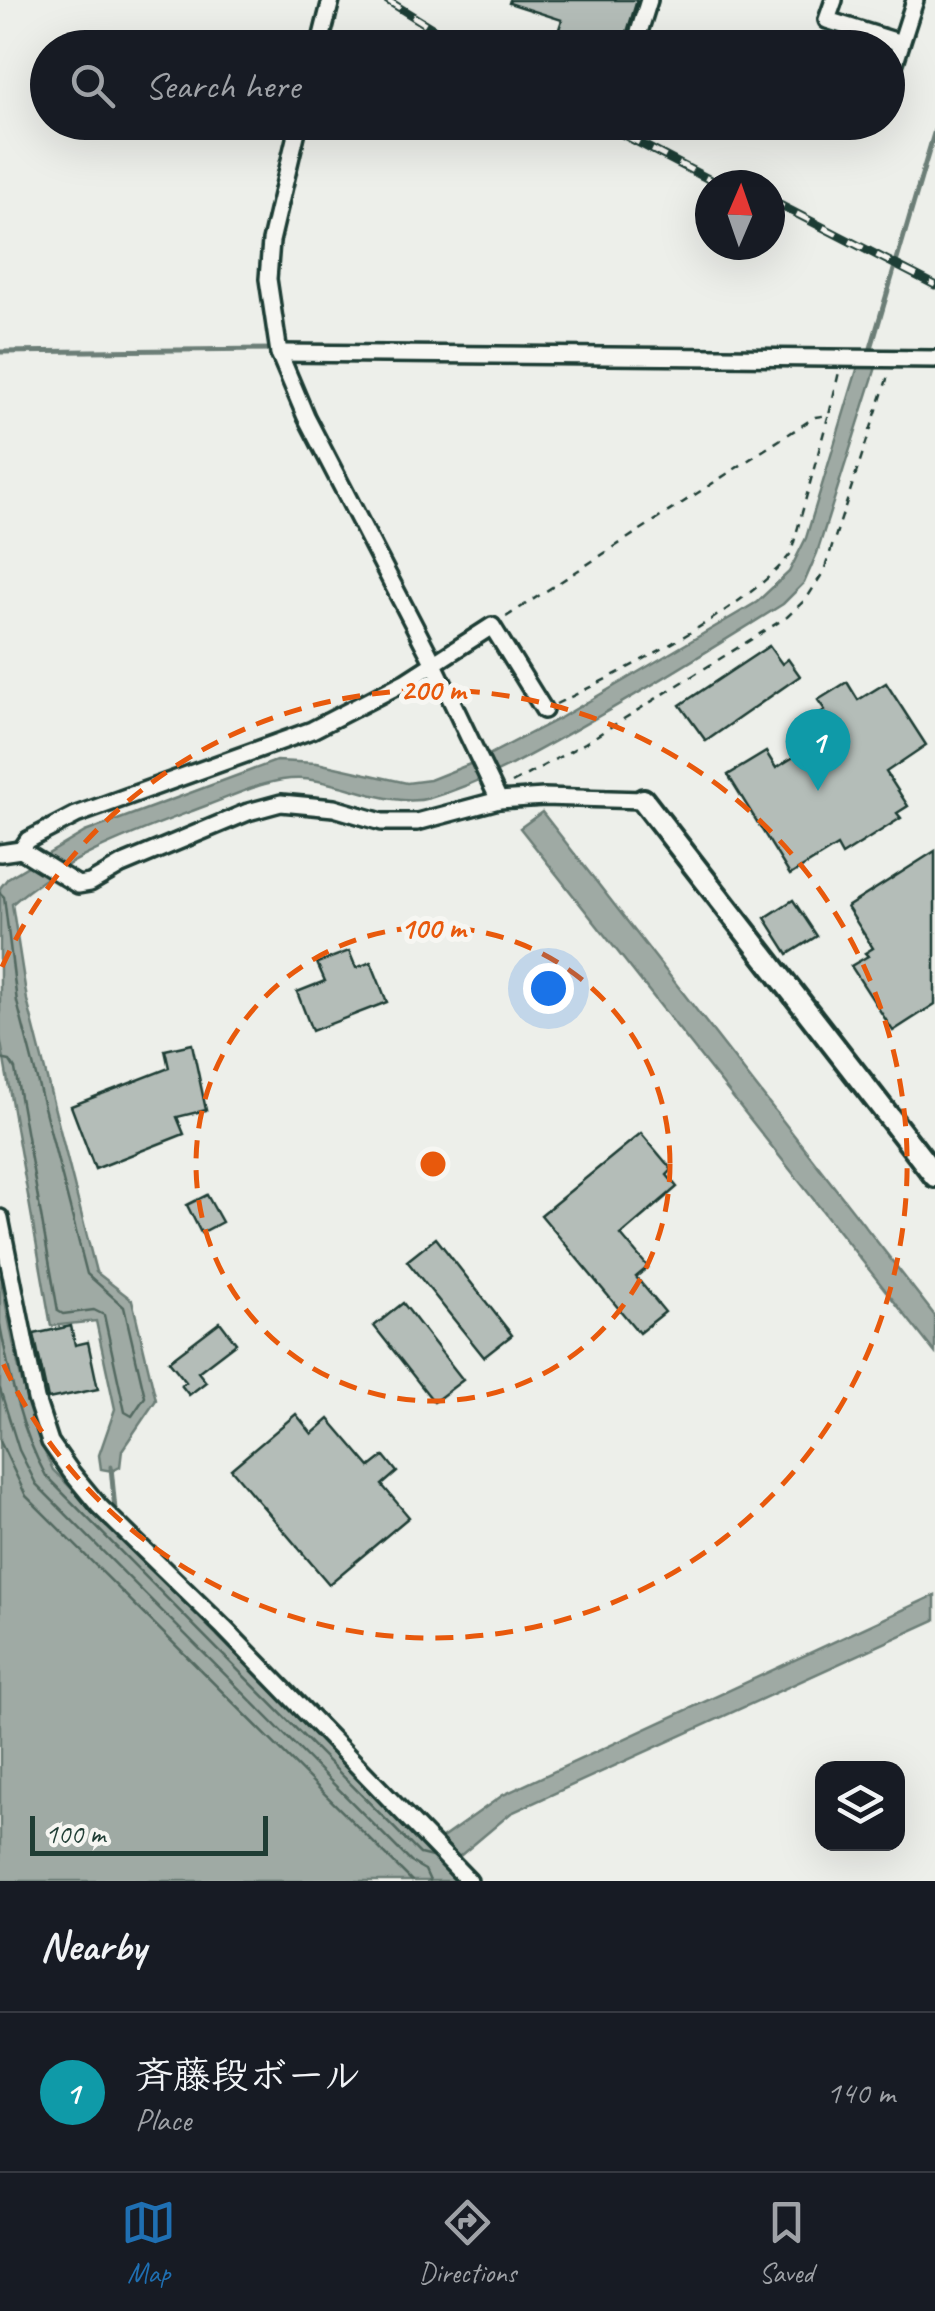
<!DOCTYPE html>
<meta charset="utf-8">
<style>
body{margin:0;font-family:Caveat,"Klee One",sans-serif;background:#20242c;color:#f1f3f6}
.controls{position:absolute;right:30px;bottom:30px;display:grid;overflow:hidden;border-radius:20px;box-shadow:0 10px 40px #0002}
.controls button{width:90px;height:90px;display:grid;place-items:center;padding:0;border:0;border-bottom:2px solid #363941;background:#171b24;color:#f1f3f6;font:50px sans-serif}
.compass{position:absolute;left:695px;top:170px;width:90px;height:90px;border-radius:50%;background:#171b24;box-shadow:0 10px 40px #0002;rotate:2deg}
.scale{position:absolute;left:30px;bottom:25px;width:238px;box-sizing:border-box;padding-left:10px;border:5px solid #1f3d34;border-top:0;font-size:28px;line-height:35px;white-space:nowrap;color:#1f3d34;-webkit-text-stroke:8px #f6f6f2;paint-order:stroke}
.you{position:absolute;left:548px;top:988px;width:35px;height:35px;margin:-25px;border:8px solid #fff;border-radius:50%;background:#1a73e8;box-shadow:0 0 0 15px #1a73e833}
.badge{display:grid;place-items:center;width:65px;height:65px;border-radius:50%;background:#1f6fb2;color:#fff;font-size:32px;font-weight:700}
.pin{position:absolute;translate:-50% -82px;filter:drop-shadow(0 2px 5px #0008)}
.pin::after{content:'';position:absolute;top:52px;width:35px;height:30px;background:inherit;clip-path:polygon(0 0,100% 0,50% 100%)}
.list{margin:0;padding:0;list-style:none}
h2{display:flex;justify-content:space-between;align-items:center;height:130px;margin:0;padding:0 40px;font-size:42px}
h2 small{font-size:32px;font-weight:400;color:#9ea1a6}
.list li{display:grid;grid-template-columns:65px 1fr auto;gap:30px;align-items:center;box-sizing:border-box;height:160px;padding:0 40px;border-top:2px solid #363941}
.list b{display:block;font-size:38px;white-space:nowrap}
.list p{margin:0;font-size:32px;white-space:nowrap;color:#9ea1a6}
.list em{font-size:32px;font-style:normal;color:#9ea1a6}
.icon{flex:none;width:55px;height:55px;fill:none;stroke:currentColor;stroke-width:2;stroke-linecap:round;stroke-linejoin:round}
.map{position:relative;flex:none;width:935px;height:1881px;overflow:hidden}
.search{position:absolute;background:#171b24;box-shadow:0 10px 40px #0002;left:30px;right:30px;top:30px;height:110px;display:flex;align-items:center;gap:25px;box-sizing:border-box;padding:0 35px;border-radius:55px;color:#9ea1a6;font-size:38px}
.sheet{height:290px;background:#171b24}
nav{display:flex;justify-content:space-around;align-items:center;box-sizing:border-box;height:140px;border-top:2px solid #363941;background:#171b24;font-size:28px;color:#9ea1a6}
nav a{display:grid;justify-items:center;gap:5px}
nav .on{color:#1f6fb2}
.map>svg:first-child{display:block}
</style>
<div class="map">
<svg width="935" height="1881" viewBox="0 0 935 1881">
<rect width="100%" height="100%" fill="#edefea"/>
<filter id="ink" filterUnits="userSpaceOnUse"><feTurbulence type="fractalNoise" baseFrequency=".01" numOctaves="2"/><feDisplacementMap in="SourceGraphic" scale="20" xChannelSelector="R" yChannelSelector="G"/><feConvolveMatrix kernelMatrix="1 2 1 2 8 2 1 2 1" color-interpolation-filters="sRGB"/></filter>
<g filter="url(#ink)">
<g fill="#9faaa4" stroke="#6c7e77" stroke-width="2.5">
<path d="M859,363L877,364L817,553L804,583L783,604C721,643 658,682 594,719C542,749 488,781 430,798C393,809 342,781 303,779C271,777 238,794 208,805C140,831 68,855 12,904L27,1000L96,1272L132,1300L156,1400L122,1450L120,1467L112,1471L101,1469L99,1455L115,1409L96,1321L51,1326L0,1037V888L8,878L85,832L276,761L317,763L407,783L430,780L475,762L562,717L757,602L789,572L806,538Z"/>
<path d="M542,812L935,1316V1353L520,828Z"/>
<path d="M0,1274C13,1341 23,1408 53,1470L428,1848L503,1795L935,1595V1620L511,1813L448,1866L461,1881H0Z"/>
</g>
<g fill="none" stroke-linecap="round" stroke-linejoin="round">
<g stroke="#526961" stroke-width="2.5">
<path d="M0,893L4,897L17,1002L87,1274L124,1307L145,1397L132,1416L125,1412L104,1315L94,1310L63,1314L58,1311L15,1069L10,1061L0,1059"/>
<path d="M0,1325C10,1377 20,1429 46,1476L420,1854L432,1857"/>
<path d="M0,1389L19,1450L36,1484L411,1862L425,1870L430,1881"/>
<path d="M0,1441L26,1496L412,1881"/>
</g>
<g stroke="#6c7e77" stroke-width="5">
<path d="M438,347L717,350"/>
<path d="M0,352L277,349"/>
<path d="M869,355L935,130"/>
<path d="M107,1526L115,1510L111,1467"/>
</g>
</g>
<g fill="#b4bdb8" stroke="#1f3d34" stroke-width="2.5">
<path d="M510,0H637L622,48L559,29L562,20L509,3Z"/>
<path d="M769,646L782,664L788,659L800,676L706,741L680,705Z"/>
<path d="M847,682L858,700L886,683L926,745L886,772L908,806L897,813L901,818L842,855L837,846L790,875L728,775L766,752L776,768L817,742L805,722L825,710L818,700Z"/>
<path d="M935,851V1004L893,1031L851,966L868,956L865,953L873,948L847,907Z"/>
<path d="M793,900L817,936L788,954L765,918Z"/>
<path d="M349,951L356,968L371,962L387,1002L312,1031L297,992L325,981L317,963Z"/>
<path d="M192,1044L206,1110L177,1117L184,1134L95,1169L71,1106L169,1068L165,1050Z"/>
<path d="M641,1133L672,1170L667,1175L677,1187L621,1235L648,1267L636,1277L665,1312L639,1333L541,1215Z"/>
<path d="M207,1195L222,1222L201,1233L187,1205Z"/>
<path d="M436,1238L512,1335L484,1357L407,1261Z"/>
<path d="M403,1303L463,1380L434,1402L374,1326Z"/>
<path d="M220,1322L236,1343L198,1372L206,1382L189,1395L181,1385L186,1382L169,1361Z"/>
<path d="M71,1326L75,1345L88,1342L98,1389L48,1399L34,1334Z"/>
<path d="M296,1414L312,1434L329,1419L370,1467L384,1456L397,1472L382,1485L409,1517L329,1584L231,1469Z"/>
</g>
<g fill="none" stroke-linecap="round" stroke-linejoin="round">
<defs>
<g id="minor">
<path d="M834,0L827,20L901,43"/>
<path d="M635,45L649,0"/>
<path d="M319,48L331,0"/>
<path d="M891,75L915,0"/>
<path d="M299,122L271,241L268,279L279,353L306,417L433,662L499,800"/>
<path d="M279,353L935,359"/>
<path d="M21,850L28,840L76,815L312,730L405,682L492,626L544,710"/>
<path d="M0,853L21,850L78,885L90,883L121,865L248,812L281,803L334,808L382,822H417L499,800L544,797L643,800"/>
<path d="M0,1218L36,1399L50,1442L71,1472L99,1506L224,1628L469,1881"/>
</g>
<path id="tertiary" d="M643,800L935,1176"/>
</defs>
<use href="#minor" stroke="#1f3d34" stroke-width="22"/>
<use href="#tertiary" stroke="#1f3d34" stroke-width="28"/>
<g stroke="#1f3d34" stroke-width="2.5" stroke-dasharray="8 8" stroke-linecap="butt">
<path d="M506,617L815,417L829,415L839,372"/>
<path d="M556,704C618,674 753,606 791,553L828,417"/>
<path d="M512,783L585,743L787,617L807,598L824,571L888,376"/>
</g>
<use href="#minor" stroke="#f6f6f2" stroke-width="15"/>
<use href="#tertiary" stroke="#f6f6f2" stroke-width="20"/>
<defs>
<g id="rail">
<path d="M387,0L464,48"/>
<path d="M599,122L720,185"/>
<path d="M770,200L935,285"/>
</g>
</defs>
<use href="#rail" stroke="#1f3d34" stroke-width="9"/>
<use href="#rail" stroke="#f6f6f2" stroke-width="5" stroke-dasharray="15" stroke-linecap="butt"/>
</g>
</g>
<g fill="none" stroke="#e8590c" stroke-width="5" stroke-dasharray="18 12">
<circle cx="433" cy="1164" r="237"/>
<path d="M2 967A474 474 0 1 1 2 1361"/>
</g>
<circle cx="433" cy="1164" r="15" fill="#e8590c" stroke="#f6f6f2" stroke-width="5"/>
<g font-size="30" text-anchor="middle" font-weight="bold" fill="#e8590c" stroke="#f6f6f2" stroke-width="10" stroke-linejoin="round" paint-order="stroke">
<text x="433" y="700">200 m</text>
<text x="433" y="938">100 m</text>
</g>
</svg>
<div class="controls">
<button><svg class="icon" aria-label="layers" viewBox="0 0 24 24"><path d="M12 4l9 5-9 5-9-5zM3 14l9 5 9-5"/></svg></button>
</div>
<svg class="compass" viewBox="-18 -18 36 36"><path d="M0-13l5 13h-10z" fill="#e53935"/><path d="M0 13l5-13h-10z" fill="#9ea1a6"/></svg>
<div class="scale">100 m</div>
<div class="you"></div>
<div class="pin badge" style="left:818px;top:791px;background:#0f9aa8">1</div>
<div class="search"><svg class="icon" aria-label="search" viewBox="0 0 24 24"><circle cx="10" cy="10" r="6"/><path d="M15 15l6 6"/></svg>Search here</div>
</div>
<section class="sheet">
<h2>Nearby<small></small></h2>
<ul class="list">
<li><span class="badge" style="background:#0f9aa8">1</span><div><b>斉藤段ボール</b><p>Place</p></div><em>140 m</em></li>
</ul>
</section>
<nav>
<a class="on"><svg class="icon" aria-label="map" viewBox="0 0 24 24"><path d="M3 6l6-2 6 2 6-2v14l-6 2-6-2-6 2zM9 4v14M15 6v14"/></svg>Map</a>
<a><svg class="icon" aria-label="directions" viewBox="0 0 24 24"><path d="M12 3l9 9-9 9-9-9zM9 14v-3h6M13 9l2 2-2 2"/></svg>Directions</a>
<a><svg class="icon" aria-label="saved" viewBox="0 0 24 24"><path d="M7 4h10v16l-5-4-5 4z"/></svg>Saved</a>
</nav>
